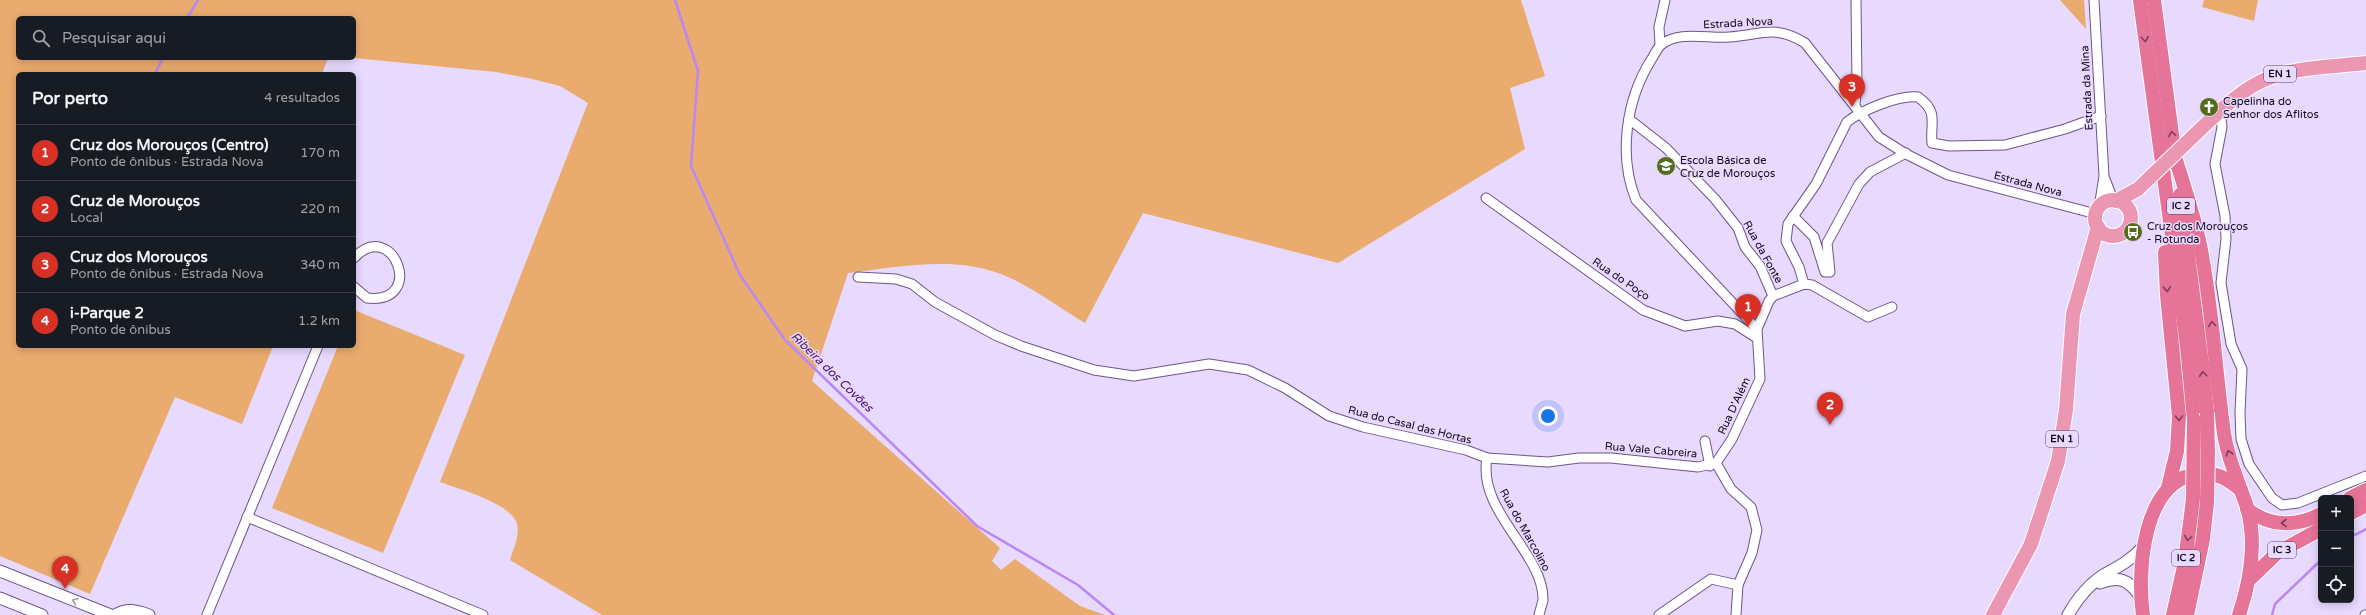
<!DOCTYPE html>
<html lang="pt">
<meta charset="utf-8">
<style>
body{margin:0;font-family:"Varela Round",sans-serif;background:#242831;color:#f1f3f6}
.controls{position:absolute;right:12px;bottom:12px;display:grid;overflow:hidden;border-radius:6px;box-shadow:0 2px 10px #0003}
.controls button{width:36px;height:36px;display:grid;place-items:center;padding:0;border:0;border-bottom:1px solid #363941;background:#171b24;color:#f1f3f6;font:20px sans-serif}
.you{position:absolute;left:1548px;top:416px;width:14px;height:14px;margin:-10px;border:3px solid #fff;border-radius:50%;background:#1a73e8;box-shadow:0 0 0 6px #1a73e833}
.badge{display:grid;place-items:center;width:26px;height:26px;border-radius:50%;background:#d93025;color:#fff;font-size:13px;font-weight:700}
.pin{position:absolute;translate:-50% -33px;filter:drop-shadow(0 1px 2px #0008)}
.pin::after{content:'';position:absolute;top:21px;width:14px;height:12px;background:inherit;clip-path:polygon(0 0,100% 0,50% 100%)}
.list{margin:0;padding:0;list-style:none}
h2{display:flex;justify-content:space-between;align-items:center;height:52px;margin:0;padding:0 16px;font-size:17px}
h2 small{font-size:13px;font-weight:400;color:#9ea1a6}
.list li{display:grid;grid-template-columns:26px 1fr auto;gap:12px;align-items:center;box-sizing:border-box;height:56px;padding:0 16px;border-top:1px solid #363941}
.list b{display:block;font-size:15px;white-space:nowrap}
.list p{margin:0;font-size:13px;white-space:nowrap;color:#9ea1a6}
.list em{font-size:13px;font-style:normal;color:#9ea1a6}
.icon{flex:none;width:22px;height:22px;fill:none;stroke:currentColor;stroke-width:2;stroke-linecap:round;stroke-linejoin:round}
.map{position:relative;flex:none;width:2366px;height:615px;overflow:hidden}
.search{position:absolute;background:#171b24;box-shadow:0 2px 10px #0003;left:16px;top:16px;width:340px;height:44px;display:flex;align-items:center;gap:10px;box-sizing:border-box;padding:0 14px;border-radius:6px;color:#9ea1a6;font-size:15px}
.panel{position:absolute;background:#171b24;box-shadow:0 2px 10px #0003;left:16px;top:72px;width:340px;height:276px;border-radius:6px}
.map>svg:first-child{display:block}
</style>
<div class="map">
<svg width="2366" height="615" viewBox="0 0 2366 615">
<rect width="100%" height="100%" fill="#e8d9fe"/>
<g fill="#eaab6e">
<path d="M0,0H1521L1545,76L1510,88L1525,149L1338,263L1143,213L1085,323C1058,307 1027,283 998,273C952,256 896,267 848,273L812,381L1000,548L992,561L1001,570L1015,559L1080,606L1105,615H602L510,560C513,550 520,535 517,524C511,503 459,489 440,482L588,103L560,86L528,78L496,72L354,58V18H18V58H328L322,74H18V346H273L242,424L175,397L90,594L0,556Z"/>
<path d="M2060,0H2084L2086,29Z"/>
<path d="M2204,0H2258L2254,21L2202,7Z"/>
<path d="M354,310L465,355L383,553L272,508L338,346H354Z"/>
</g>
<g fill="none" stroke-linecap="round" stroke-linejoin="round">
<g stroke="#ba87f5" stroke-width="2.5">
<path d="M675,0L698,71L691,166L740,275L785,340L977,526L1078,585L1114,615"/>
<path d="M187,18L198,0"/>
<path d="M155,74L163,58"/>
<path d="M2351,537L2366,529"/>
<path d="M2272,615L2275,604L2321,560"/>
</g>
<defs>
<g id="minor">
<path d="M2094,0L2104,176L2099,208"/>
<path d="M1660,45L1659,27L1665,0"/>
<path d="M1855,104L1857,85L1856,0"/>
<path d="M2220,111L2222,127L2215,164L2225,216L2226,239L2221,283L2231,344L2242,369L2240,413L2241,439L2249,464L2272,498L2282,505L2298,503L2366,476"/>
<path d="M1629,119L1666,148L1715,199L1738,228L1745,247L1760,266L1773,296"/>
<path d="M2105,179L2113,200"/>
<path d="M1486,198L1643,310L1685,326L1718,321L1735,324L1757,338"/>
<path d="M1793,216L1814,237L1825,272H1830L1827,243L1859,184L1870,172L1906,153"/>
<path d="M354,258C393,216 427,305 367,298L354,287"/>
<path d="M858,277L896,279L912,284L935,302L995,335L1021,346L1094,370L1134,376L1209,364L1248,370L1285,388L1329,416L1363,427L1466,450L1487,458L1548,462L1579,458H1611L1698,467L1716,463"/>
<path d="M1804,284L1799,267L1786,241L1788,224L1816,184L1847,122C1862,110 1898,95 1918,97C1939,112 1930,122 1932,143L1949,146L2005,145L2065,129L2101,116"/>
<path d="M1804,284L1812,285L1868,317L1892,307"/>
<path d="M1757,329L1636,200C1618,156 1626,100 1651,60C1654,56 1657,48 1661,45C1678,30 1709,39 1729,37C1761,35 1775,24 1805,43L1879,137L1906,154L1948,175L2096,214"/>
<path d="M1705,441L1710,466"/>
<path d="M1487,458C1477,512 1544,553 1543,600C1542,605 1540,610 1539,615"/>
<path d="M1716,463L1732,439L1760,379L1757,329L1769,301L1773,296L1804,284"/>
<path d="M1716,463L1731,489L1751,507L1757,530L1752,553L1738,585L1736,615"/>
<path d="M247,517L483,615"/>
<path d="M207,615L318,346"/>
<path d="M1659,615L1711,579L1738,585"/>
<path d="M2365,615H2366"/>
</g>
<g id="tertiary">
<path d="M0,571L111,615"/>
<path d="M2100,583C2119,576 2128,579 2140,596"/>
<path d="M0,598L42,615"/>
<path d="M115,615C127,608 136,610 149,615"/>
<path d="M2068,615C2077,599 2089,584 2105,574C2120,566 2131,560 2143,547"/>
</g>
<g id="primary">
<path d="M2208,122C2223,108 2238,94 2256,84C2285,67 2332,67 2366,63"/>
<circle cx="2113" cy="218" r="18"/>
<path d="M2116,201L2138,189"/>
<path d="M1993,615L2031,544L2058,461L2066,410L2073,314L2098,227"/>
</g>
<g id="trunk">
<path d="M2140,0L2187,346L2194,420"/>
<path d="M2154,0L2176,164"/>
<path d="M2176,160C2185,189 2194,216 2200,245C2212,305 2215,366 2223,426C2226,454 2238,481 2247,507C2257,542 2250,582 2239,615"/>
<path d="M2180,195L2203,371L2207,413"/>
<path d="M2165,252L2167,295L2179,416L2177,451L2168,488"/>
<path d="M2350,498L2366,490"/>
<path d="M2247,509C2270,527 2296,527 2321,514"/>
<path d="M2351,513L2366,505"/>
<path d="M2249,580L2277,553L2321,529"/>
<path d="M2143,615C2137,573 2142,481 2197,474C2215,471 2228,479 2241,490"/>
<path d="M2173,615L2185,562L2193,499"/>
<path d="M2187,615L2203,539L2207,502"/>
</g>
</defs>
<use href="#minor" stroke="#6d558b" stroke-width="11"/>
<use href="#tertiary" stroke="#6d558b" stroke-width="13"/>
<use href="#primary" stroke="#fff" stroke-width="16"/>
<use href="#trunk" stroke="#fff" stroke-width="16"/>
<use href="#minor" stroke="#fff" stroke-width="9"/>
<use href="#tertiary" stroke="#fff" stroke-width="11"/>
<use href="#primary" stroke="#ec97b2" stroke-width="14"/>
<use href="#trunk" stroke="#e67498" stroke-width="14"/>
<defs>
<path id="primary-bridge" d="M2138,189L2208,122"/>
<g id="trunk-bridge">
<path d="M2207,413L2208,451L2207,502"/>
<path d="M2193,499L2194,420"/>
</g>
</defs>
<use href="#primary-bridge" stroke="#fff" stroke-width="16" stroke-linecap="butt"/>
<use href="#trunk-bridge" stroke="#fff" stroke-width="16" stroke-linecap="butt"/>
<use href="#primary-bridge" stroke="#ec97b2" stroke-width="14"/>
<use href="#trunk-bridge" stroke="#e67498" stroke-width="14"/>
</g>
<defs><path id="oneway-chevron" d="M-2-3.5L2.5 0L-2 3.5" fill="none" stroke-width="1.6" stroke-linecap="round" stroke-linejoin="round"/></defs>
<g stroke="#7c3e5a">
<use href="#oneway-chevron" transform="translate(2145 39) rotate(83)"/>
<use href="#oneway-chevron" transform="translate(2172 134) rotate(-98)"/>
<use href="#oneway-chevron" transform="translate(2167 289) rotate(87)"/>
<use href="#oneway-chevron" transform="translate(2212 324) rotate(-98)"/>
<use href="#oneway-chevron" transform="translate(2203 374) rotate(-95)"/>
<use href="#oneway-chevron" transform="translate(2179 418) rotate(88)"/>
<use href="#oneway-chevron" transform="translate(2229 453) rotate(-108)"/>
<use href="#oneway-chevron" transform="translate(2284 523) rotate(180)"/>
<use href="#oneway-chevron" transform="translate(2188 538) rotate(98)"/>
</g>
<use stroke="#a09da5" href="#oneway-chevron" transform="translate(75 601) rotate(-158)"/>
<defs>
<symbol id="church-disc" viewBox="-11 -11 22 22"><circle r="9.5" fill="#546b1b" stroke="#e8d9fe"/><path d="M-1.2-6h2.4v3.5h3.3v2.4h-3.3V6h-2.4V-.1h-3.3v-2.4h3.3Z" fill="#fff"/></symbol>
<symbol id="school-disc" viewBox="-11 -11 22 22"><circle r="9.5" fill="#546b1b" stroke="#e8d9fe"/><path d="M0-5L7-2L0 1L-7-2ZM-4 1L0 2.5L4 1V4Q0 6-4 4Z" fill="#fff"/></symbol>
<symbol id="bus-disc" viewBox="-11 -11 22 22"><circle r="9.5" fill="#546b1b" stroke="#e8d9fe"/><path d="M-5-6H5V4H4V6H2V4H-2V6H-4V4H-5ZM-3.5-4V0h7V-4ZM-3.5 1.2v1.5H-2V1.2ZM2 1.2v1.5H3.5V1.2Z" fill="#fff"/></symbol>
</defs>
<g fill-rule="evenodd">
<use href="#church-disc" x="2198" y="96" width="22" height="22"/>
<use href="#school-disc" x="1655" y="155" width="22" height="22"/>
<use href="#bus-disc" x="2122" y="221" width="22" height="22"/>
</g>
<g text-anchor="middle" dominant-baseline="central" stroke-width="3" stroke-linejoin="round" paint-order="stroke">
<g fill="#e8d9fe" stroke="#524760" stroke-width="1">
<rect x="2264" y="66" width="32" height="16" rx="3"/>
<rect x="2167" y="198" width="28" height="16" rx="3"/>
<rect x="2046" y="431" width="32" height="16" rx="3"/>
<rect x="2268" y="542" width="28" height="16" rx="3"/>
<rect x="2172" y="550" width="28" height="16" rx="3"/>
</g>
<g font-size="10" font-weight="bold" fill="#12091d">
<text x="2280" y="74">EN 1</text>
<text x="2181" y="206">IC 2</text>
<text x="2062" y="439">EN 1</text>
<text x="2282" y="550">IC 3</text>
<text x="2186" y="558">IC 2</text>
</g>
<g font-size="11" fill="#12091d" stroke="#e8d9fe">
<text transform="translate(1738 23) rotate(-3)">Estrada Nova</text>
<text transform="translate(2087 88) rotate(-93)">Estrada da Mina</text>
<text transform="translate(2028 184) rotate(15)">Estrada Nova</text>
<text transform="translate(1763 252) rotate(61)">Rua da Fonte</text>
<text transform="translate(1621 279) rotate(34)">Rua do Poço</text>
<text transform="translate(1734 406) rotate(-65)">Rua D'Além</text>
<text transform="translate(1410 425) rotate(14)">Rua do Casal das Hortas</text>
<text transform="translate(1651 450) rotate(5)">Rua Vale Cabreira</text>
<text transform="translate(1525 530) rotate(61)">Rua do Marcolino</text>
</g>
<g font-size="11" fill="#12091d" stroke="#e8d9fe" text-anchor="start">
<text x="2223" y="101">Capelinha do<tspan x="2223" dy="13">Senhor dos Aflitos</tspan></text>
<text x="1680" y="160">Escola Básica de<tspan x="1680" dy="13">Cruz de Morouços</tspan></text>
<text x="2147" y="226">Cruz dos Morouços<tspan x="2147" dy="13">- Rotunda</tspan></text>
</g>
<g font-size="12" font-style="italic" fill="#470f72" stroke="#e8d9fe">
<text transform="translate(832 372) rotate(44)">Ribeira dos Covões</text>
</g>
</g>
</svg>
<div class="controls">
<button>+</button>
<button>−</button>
<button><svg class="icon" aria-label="locate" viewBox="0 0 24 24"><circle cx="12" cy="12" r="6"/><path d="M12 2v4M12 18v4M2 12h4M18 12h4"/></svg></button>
</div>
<div class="you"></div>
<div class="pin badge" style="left:1748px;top:327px">1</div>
<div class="pin badge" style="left:1830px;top:425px">2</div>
<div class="pin badge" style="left:1852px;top:107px">3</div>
<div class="pin badge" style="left:65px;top:589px">4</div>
<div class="search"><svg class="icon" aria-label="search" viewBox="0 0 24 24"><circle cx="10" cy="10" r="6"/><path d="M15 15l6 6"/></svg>Pesquisar aqui</div>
<section class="panel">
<h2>Por perto<small>4 resultados</small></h2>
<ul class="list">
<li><span class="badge">1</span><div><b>Cruz dos Morouços (Centro)</b><p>Ponto de ônibus · Estrada Nova</p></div><em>170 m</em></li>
<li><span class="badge">2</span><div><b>Cruz de Morouços</b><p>Local</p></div><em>220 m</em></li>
<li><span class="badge">3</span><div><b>Cruz dos Morouços</b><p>Ponto de ônibus · Estrada Nova</p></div><em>340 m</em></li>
<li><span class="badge">4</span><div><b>i-Parque 2</b><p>Ponto de ônibus</p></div><em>1.2 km</em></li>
</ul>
</section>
</div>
